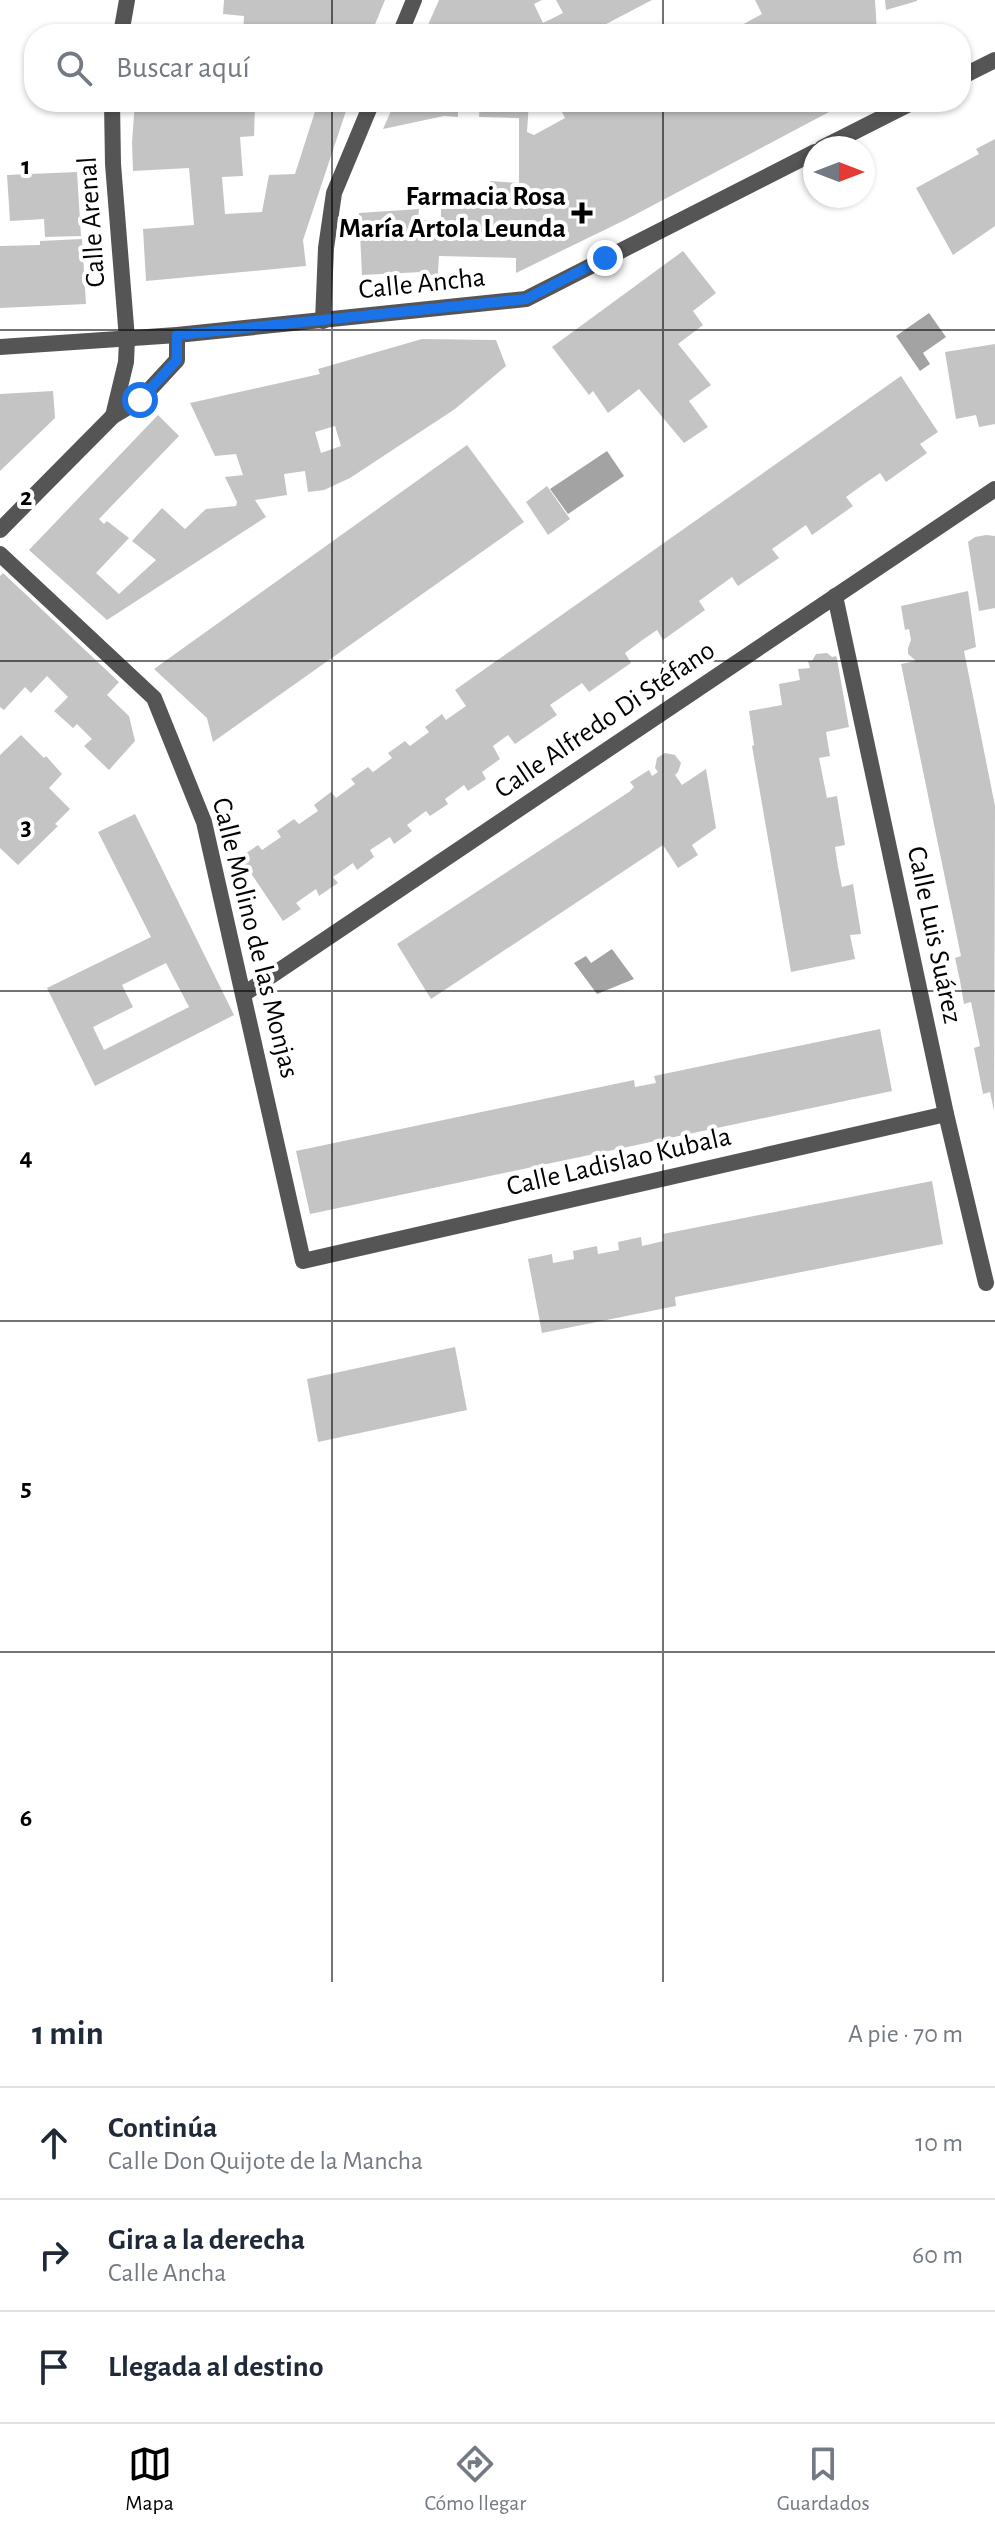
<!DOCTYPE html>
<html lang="es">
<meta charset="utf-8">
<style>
body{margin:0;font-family:"Alegreya Sans",sans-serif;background:#f6f6f7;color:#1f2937}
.compass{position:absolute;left:803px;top:136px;width:72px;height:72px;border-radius:50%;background:#fff;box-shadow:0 2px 6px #0004;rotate:90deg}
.stop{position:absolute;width:24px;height:24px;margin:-18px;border:6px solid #1a73e8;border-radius:50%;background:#fff}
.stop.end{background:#1a73e8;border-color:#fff;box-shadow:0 2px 8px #0008}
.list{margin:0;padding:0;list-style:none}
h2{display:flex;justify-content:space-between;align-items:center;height:104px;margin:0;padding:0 32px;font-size:34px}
h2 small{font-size:26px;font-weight:400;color:#747a83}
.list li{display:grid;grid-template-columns:52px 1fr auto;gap:24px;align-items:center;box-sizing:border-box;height:112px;padding:0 32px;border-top:2px solid #e0e1e3}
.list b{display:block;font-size:30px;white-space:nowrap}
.list p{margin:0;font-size:26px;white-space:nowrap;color:#747a83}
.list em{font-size:26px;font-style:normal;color:#747a83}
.icon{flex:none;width:44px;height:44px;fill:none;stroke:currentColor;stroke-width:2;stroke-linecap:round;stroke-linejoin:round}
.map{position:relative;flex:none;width:995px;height:1982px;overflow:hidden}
.search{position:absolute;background:#fff;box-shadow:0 2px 6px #0004;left:24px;right:24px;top:24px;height:88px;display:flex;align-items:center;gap:20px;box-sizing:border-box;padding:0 28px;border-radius:32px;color:#747a83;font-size:30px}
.sheet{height:440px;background:#fff}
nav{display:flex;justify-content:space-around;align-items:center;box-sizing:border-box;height:112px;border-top:2px solid #e0e1e3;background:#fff;font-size:22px;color:#747a83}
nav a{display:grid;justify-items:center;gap:4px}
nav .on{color:#000}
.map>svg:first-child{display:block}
</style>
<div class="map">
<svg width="995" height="1982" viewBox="0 0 995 1982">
<rect width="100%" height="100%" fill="#fff"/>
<g fill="#a3a3a3">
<path d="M929,313L946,337L923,353L930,364L920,371L896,336Z"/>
<path d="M607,451L624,476L568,514L550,489Z"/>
<path d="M612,949L634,979L597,994L574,963L586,956L591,963Z"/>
</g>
<g fill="#c4c4c4" fill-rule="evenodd">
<path d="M224,0H385L371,34H328L306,29L304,34H243L244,16L223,14Z"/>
<path d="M439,0H542L534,4L543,23L563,13L556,0H652L587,34H424Z"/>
<path d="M755,0H875L877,34H725L762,14Z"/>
<path d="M885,0H917V1L886,10Z"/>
<path d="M148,27L225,32V34H148Z"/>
<path d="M135,102H274V108L255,106L254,136L240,137L243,176L222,177L225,214L262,212L269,175L295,174L318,102H349L303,240L306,266L146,281L143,229L194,225L189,168L133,171L132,142Z"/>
<path d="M395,102H458V117L444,116L383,129Z"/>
<path d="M480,102H529L527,132L534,135L565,118L557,102H589L590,105L596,102H848L627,219L516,273V258L439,256L437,289H423L422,272L362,275L359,213L419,209L418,220H441V192L489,194L490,181L519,183V118L479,117Z"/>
<path d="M995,139V226L953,255L916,188L979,154L976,149Z"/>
<path d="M77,172L81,236L45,237L44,219L10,221L7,175Z"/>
<path d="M82,239L86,304L0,308V246L40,245V241Z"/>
<path d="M683,251L716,293L693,311L703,325L678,344L711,385L689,401L708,427L684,443L639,389L608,413L593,391L589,395L552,347Z"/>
<path d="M422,339L496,340L506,366L455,409L350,478L324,490L308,492L305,471L284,474L287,495L255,500L266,517L107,620L29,550L158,415L179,436L99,519L104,524L107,521L129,538L96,573L119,594L156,560L132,541L162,508L185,529L206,509L236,506L237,502L225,477L243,475L236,454L215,456L190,403L320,374L318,369ZM335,426L341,446L321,453L315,432Z"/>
<path d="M995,344V424L979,427L976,415L956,419L945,352Z"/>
<path d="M901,376L938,432L920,444L927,453L886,482L880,473L864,484L846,497L853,506L812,535L806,525L772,549L779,558L738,586L732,577L699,601L705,610L663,640L657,630L641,641L625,653L631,663L589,692L582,683L550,705L557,715L515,744L508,735L493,746L500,759L482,772L486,779L468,791L464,785L445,799L448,804L430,816L426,811L407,825L412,831L394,844L390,837L370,850L374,857L357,870L353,863L333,877L338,883L319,896L316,889L296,903L301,909L283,921L244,863L242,856L258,845L262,850L281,837L277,831L294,819L299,824L318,811L314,805L331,792L336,798L355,784L351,779L368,767L373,772L392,758L388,753L405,741L410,746L429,732L425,727L442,714L446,720L466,706L455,690Z"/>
<path d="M53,391L55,418L0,471V394Z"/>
<path d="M467,445L524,522L213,742L207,718L154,669Z"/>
<path d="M547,486L570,519L548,535L526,502Z"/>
<path d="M986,535L995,536V608L979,611L968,542L975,537Z"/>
<path d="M3,573L119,682L107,695L129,716L135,741L109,770L84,746L92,739L77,724L73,728L54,711L68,697L47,676L31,693L25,687L4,710L0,707V576Z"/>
<path d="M968,591L976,647L964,651L995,806L994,1111L990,1092L983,1094L974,1048L980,1046L971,1002L964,1004L960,981L955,958L961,956L901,664L916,661L908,654V648L911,640L909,629L905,630L901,606Z"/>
<path d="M827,653L832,657L836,656L837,659L849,727L826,732L830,756L819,758L827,798L837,796L845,845L835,847L838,867L842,887L853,884L861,934L850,935L855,959L791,972L752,746L754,745L749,711L782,705L779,684L800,680L798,669L810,668L808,661H812L816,654Z"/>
<path d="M21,735L44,758L46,756L62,774L49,788L70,809L55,824L58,826L18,865L0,848V755Z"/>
<path d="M665,753L675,755L681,763L678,772L675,775L682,785L706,769L716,828L692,845L698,855L678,868L663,845L431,999L397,944L629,792L634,787L630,782L649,770L652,776L658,772L655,768L657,758Z"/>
<path d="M135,814L234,1015L95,1086L47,988L151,937L98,832ZM166,963L189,1007L104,1050L93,1027L133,1007L122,985Z"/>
<path d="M880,1029L892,1091L310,1214L296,1151L634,1080L635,1087L656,1083L654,1076Z"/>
<path d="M932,1181L943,1244L675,1297L676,1306L542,1333L528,1259L552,1254L553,1263L574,1259L573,1251L597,1246L598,1254L619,1250L618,1242L641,1237L642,1246L664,1241L663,1234Z"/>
<path d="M455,1347L467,1410L318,1442L307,1379Z"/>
</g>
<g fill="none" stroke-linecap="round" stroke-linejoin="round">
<g stroke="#555" stroke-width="16">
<path d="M121,34L127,0"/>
<path d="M400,34L414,0"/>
<path d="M112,102L113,164L127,339"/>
<path d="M323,321L326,248L334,193L372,102"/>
<path d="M0,554L154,698L204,822L303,1261L946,1114"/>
<path d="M835,596L946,1114L986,1283"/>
<path d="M244,994L995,489"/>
</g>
<g stroke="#555" stroke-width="16">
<path d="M961,77L995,60"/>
<path d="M822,148L913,102"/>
<path d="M0,347L177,335L526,299L815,152"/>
<path d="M113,416L126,362L127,339"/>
<path d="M0,530L113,416L140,400L177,360V335"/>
</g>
</g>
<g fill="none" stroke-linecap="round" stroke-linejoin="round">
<path stroke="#1a73e8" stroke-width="10" d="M140,400L177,360V335L526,299L605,258"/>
</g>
<path fill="none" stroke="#000" stroke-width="2" stroke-opacity="0.55" d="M332,0V34M663,0V34M332,102V1982M663,102V1982M0,330H995M0,661H995M0,991H995M0,1321H995M0,1652H995"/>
<path fill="#000" stroke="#fff" stroke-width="3" d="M578 201h8v8h8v8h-8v8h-8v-8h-8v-8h8z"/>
<g text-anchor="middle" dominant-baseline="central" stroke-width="8" stroke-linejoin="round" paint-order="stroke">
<g font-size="28" font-weight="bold" fill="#000" stroke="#fff" text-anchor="end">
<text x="566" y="197">Farmacia Rosa<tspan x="566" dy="32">María Artola Leunda</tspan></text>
</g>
<g font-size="28" fill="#000" stroke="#fff">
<text transform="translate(92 222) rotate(-94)">Calle Arenal</text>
<text transform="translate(422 284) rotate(-6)">Calle Ancha</text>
<text transform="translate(605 720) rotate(-34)">Calle Alfredo Di Stéfano</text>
<text transform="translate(934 935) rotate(78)">Calle Luis Suárez</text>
<text transform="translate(255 938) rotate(76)">Calle Molino de las Monjas</text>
<text transform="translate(619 1162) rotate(-13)">Calle Ladislao Kubala</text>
</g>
</g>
<g font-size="26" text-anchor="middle" font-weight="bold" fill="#000" stroke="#fff" stroke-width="8" stroke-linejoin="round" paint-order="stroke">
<text x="26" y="174">1</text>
<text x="26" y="505">2</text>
<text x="26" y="835">3</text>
<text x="26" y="1165">4</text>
<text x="26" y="1496">5</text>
<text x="26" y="1826">6</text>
</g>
</svg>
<svg class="compass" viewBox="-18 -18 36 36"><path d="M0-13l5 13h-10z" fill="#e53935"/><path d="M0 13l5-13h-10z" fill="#747a83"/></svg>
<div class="stop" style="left:140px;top:400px"></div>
<div class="stop end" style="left:605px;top:258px"></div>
<div class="search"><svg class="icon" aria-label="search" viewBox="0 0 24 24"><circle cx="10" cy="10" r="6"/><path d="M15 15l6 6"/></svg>Buscar aquí</div>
</div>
<section class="sheet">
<h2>1 min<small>A pie · 70 m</small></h2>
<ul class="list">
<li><svg class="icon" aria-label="ahead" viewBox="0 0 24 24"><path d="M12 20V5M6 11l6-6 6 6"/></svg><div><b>Continúa</b><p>Calle Don Quijote de la Mancha</p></div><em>10 m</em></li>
<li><svg class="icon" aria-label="right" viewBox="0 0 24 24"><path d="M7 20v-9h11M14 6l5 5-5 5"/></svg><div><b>Gira a la derecha</b><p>Calle Ancha</p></div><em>60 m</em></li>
<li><svg class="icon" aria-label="arrive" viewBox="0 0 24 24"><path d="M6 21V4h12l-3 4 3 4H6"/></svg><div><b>Llegada al destino</b></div></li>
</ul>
</section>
<nav>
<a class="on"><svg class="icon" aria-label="map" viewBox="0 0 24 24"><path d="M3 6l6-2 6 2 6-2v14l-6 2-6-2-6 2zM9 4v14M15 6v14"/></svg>Mapa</a>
<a><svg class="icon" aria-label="directions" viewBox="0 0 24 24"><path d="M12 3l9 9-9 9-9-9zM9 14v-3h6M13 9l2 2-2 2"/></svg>Cómo llegar</a>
<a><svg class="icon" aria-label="saved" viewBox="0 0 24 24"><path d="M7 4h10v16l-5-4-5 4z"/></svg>Guardados</a>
</nav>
